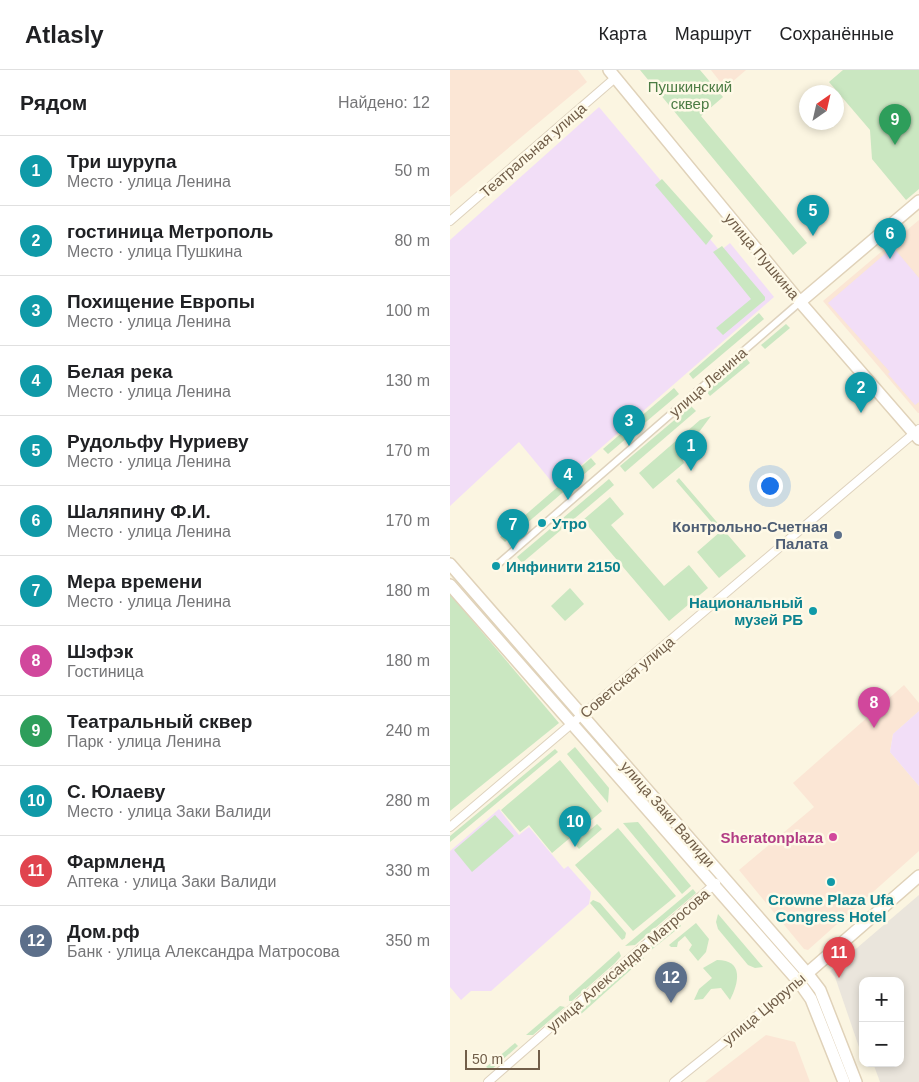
<!DOCTYPE html>
<html lang="ru">
<meta charset="utf-8">
<style>
body{margin:0;font-family:Arial,sans-serif;background:#f2f2f2;color:#202124}
.controls{position:absolute;right:15px;bottom:15px;display:grid;overflow:hidden;border-radius:10px;box-shadow:0 2px 8px #0003}
.controls button{width:45px;height:45px;display:grid;place-items:center;padding:0;border:0;border-bottom:1px solid #e0e0e0;background:#fff;color:#202124;font:25px sans-serif}
.compass{position:absolute;left:349px;top:15px;width:45px;height:45px;border-radius:50%;background:#fff;box-shadow:0 2px 8px #0003;rotate:34deg}
.scale{position:absolute;left:15px;bottom:12px;width:75px;box-sizing:border-box;padding-left:5px;border:2px solid #715e49;border-top:0;font-size:14px;line-height:18px;white-space:nowrap;color:#715e49;-webkit-text-stroke:4px #fef9e7;paint-order:stroke}
.you{position:absolute;left:319px;top:415px;width:18px;height:18px;margin:-12px;border:4px solid #fff;border-radius:50%;background:#1a73e8;box-shadow:0 0 0 8px #1a73e833}
.badge{display:grid;place-items:center;width:32px;height:32px;border-radius:50%;background:#774e35;color:#fff;font-size:16px;font-weight:700}
.pin{position:absolute;translate:-50% -41px;filter:drop-shadow(0 1px 2px #0008)}
.pin::after{content:'';position:absolute;top:26px;width:18px;height:15px;background:inherit;clip-path:polygon(0 0,100% 0,50% 100%)}
.list{margin:0;padding:0;list-style:none}
h2{display:flex;justify-content:space-between;align-items:center;height:65px;margin:0;padding:0 20px;font-size:21px}
h2 small{font-size:16px;font-weight:400;color:#757577}
.list li{display:grid;grid-template-columns:32px 1fr auto;gap:15px;align-items:center;box-sizing:border-box;height:70px;padding:0 20px;border-top:1px solid #e0e0e0}
.list b{display:block;font-size:19px;white-space:nowrap}
.list p{margin:0;font-size:16px;white-space:nowrap;color:#757577}
.list em{font-size:16px;font-style:normal;color:#757577}
.map{position:relative;flex:none;width:469px;height:1012px;overflow:hidden}
header{display:flex;align-items:center;gap:30px;box-sizing:border-box;height:70px;padding:0 25px;background:#fff;border-bottom:1px solid #e0e0e0}
header strong{font-size:24px}
nav{display:flex;gap:28px;margin-inline-start:auto;font-size:18px}
main{display:flex}
aside{flex:1;background:#fff}
.map>svg:first-child{display:block}
</style>
<header>
<strong>Atlasly</strong>
<nav><a>Карта</a><a>Маршрут</a><a>Сохранённые</a></nav>
</header>
<main>
<aside>
<h2>Рядом<small>Найдено: 12</small></h2>
<ul class="list">
<li><span class="badge" style="background:#0f9aa8">1</span><div><b>Три шурупа</b><p>Место · улица Ленина</p></div><em>50 m</em></li>
<li><span class="badge" style="background:#0f9aa8">2</span><div><b>гостиница Метрополь</b><p>Место · улица Пушкина</p></div><em>80 m</em></li>
<li><span class="badge" style="background:#0f9aa8">3</span><div><b>Похищение Европы</b><p>Место · улица Ленина</p></div><em>100 m</em></li>
<li><span class="badge" style="background:#0f9aa8">4</span><div><b>Белая река</b><p>Место · улица Ленина</p></div><em>130 m</em></li>
<li><span class="badge" style="background:#0f9aa8">5</span><div><b>Рудольфу Нуриеву</b><p>Место · улица Ленина</p></div><em>170 m</em></li>
<li><span class="badge" style="background:#0f9aa8">6</span><div><b>Шаляпину Ф.И.</b><p>Место · улица Ленина</p></div><em>170 m</em></li>
<li><span class="badge" style="background:#0f9aa8">7</span><div><b>Мера времени</b><p>Место · улица Ленина</p></div><em>180 m</em></li>
<li><span class="badge" style="background:#d1479c">8</span><div><b>Шэфэк</b><p>Гостиница</p></div><em>180 m</em></li>
<li><span class="badge" style="background:#2e9e5b">9</span><div><b>Театральный сквер</b><p>Парк · улица Ленина</p></div><em>240 m</em></li>
<li><span class="badge" style="background:#0f9aa8">10</span><div><b>С. Юлаеву</b><p>Место · улица Заки Валиди</p></div><em>280 m</em></li>
<li><span class="badge" style="background:#e0444e">11</span><div><b>Фармленд</b><p>Аптека · улица Заки Валиди</p></div><em>330 m</em></li>
<li><span class="badge" style="background:#5c6f8a">12</span><div><b>Дом.рф</b><p>Банк · улица Александра Матросова</p></div><em>350 m</em></li>
</ul>
</aside>
<div class="map">
<svg width="469" height="1012" viewBox="0 0 469 1012">
<rect width="100%" height="100%" fill="#fbf5e1"/>
<g fill="#fbe6d5">
<path d="M0,0H128L137,12L0,127Z"/>
<path d="M261,0H296L275,18Z"/>
<path d="M469,150V343H468L373,231Z"/>
<path d="M454,615L469,633V641L443,664L440,682L469,716V781L358,880L354,879L289,800L364,737L343,713Z"/>
<path d="M316,965L345,972L360,1012H255Z"/>
</g>
<path fill="#eae5dc" d="M469,825V1012H430L423,993H450V911H413V979L410,980L385,907L380,901Z"/>
<g fill="#f2def7">
<path d="M149,37L270,181L280,173L324,227L106,417L69,372L0,436V170Z"/>
<path d="M443,177L469,208V332L465,335L438,304L440,302L378,233Z"/>
<path d="M469,641V716L440,682L443,664Z"/>
<path d="M49,739L69,765L79,757L114,799L118,796L141,822L139,834L41,921H21L11,930L0,917V781Z"/>
</g>
<g fill="#cae7c1">
<path d="M190,0H250L273,27L251,46L357,173L343,185Z"/>
<path d="M393,0H469V119L456,130L422,89L420,60L379,12Z"/>
<path d="M212,109L263,166L256,175L205,115Z"/>
<path d="M272,176L315,227V230L273,265L266,258L301,229L263,182Z"/>
<path d="M309,243L314,249L243,309L239,304Z"/>
<path d="M336,254L340,258L315,279L311,275Z"/>
<path d="M296,288L300,293L260,326L256,321Z"/>
<path d="M224,318L229,324L158,384L153,379Z"/>
<path d="M241,336L246,341L175,402L170,396Z"/>
<path d="M261,346L231,386L234,393L203,419L189,403L250,350Z"/>
<path d="M141,388L146,394L55,472L50,467Z"/>
<path d="M229,408L296,486L269,508L247,482L270,462L226,411Z"/>
<path d="M159,409L164,415L72,493L67,487Z"/>
<path d="M160,427L174,444L161,455L214,516L239,495L258,518L219,551L133,450Z"/>
<path d="M120,518L134,534L115,551L101,536Z"/>
<path d="M0,524L109,653L0,741Z"/>
<path d="M125,677L159,718L158,733L117,684Z"/>
<path d="M105,679L108,682L0,772V766Z"/>
<path d="M110,690L152,741L102,783L79,755L70,762L51,740Z"/>
<path d="M45,745L64,766L22,802L4,780Z"/>
<path d="M188,752L241,816L232,824L173,753Z"/>
<path d="M147,754L152,759L129,779L124,773Z"/>
<path d="M168,758L226,826L183,861L125,795Z"/>
<path d="M243,819L246,823L185,875L175,876Z"/>
<path d="M143,830L150,833L176,863L175,868L172,870L140,833Z"/>
<path d="M268,844L313,897L305,898L298,895L268,859L266,852Z"/>
<path d="M228,852L231,856L200,881L197,877Z"/>
<path d="M246,853L259,869L256,882L248,891L239,880L242,875L235,866L228,872L227,877H221L219,875Z"/>
<path d="M169,881L171,886L165,893L122,931H119V926Z"/>
<path d="M189,886L194,888L130,945L128,940Z"/>
<path d="M267,890C294,890 289,913 280,930L271,918L261,919L253,929L244,930L249,919L262,908L253,898Z"/>
<path d="M110,936L115,937L83,965H76Z"/>
<path d="M65,973L68,976L41,1000L36,997Z"/>
</g>
<g fill="none" stroke-linecap="round" stroke-linejoin="round">
<defs>
<path id="pedestrian" d="M47,495L350,232"/>
<g id="minor">
<path d="M0,151L165,8"/>
<path d="M0,757L469,359"/>
<path d="M38,1012L266,813"/>
<path d="M224,1012L349,912"/>
</g>
<g id="secondary">
<path d="M159,0L350,232L469,369"/>
<path d="M350,232L469,131"/>
<path d="M0,494L357,903L370,920L406,1012"/>
<path d="M0,515L349,912L361,929L394,1012"/>
<path d="M353,907L469,806"/>
</g>
</defs>
<use href="#pedestrian" stroke="#ded2bd" stroke-width="9"/>
<use href="#minor" stroke="#ded2bd" stroke-width="10"/>
<use href="#secondary" stroke="#e0d2b9" stroke-width="14"/>
<use href="#pedestrian" stroke="#fff" stroke-width="6"/>
<use href="#minor" stroke="#fff" stroke-width="8"/>
<use href="#secondary" stroke="#fff" stroke-width="11"/>
</g>
<g fill="#0f9aa8" stroke="#fef9e7" stroke-width="2">
<circle cx="92" cy="453" r="5"/>
<circle cx="46" cy="496" r="5"/>
<circle cx="363" cy="541" r="5"/>
<circle cx="381" cy="812" r="5"/>
</g>
<circle fill="#5c6f8a" stroke="#fef9e7" stroke-width="2" cx="388" cy="465" r="5"/>
<circle fill="#d1479c" stroke="#fef9e7" stroke-width="2" cx="383" cy="767" r="5"/>
<g text-anchor="middle" dominant-baseline="central" stroke-width="5" stroke-linejoin="round" paint-order="stroke">
<g font-size="15" fill="#4c7c44" stroke="#fef9e7">
<text x="240" y="16">Пушкинский<tspan x="240" dy="17">сквер</tspan></text>
</g>
<g font-size="15" fill="#715e49" stroke="#fef9e7">
<text transform="translate(83 80) rotate(-41)">Театральная улица</text>
<text transform="translate(312 186) rotate(50)">улица Пушкина</text>
<text transform="translate(258 312) rotate(-41)">улица Ленина</text>
<text transform="translate(177 607) rotate(-40)">Советская улица</text>
<text transform="translate(218 744) rotate(49)">улица Заки Валиди</text>
<text transform="translate(178 890) rotate(-41)">улица Александра Матросова</text>
<text transform="translate(314 939) rotate(-40)">улица Цюрупы</text>
</g>
<g font-size="15" font-weight="bold" fill="#0d838f" stroke="#fef9e7" text-anchor="start">
<text x="102" y="453">Утро</text>
<text x="56" y="496">Инфинити 2150</text>
<text x="353" y="532" text-anchor="end">Национальный<tspan x="353" dy="17">музей РБ</tspan></text>
<text x="381" y="829" text-anchor="middle">Crowne Plaza Ufa<tspan x="381" dy="17">Congress Hotel</tspan></text>
</g>
<g font-size="15" font-weight="bold" fill="#4e5e75" stroke="#fef9e7" text-anchor="end">
<text x="378" y="456">Контрольно-Счетная<tspan x="378" dy="17">Палата</tspan></text>
</g>
<g font-size="15" font-weight="bold" fill="#b23c85" stroke="#fef9e7" text-anchor="end">
<text x="373" y="767">Sheratonplaza</text>
</g>
</g>
</svg>
<div class="controls">
<button>+</button>
<button>−</button>
</div>
<svg class="compass" viewBox="-18 -18 36 36"><path d="M0-13l5 13h-10z" fill="#e53935"/><path d="M0 13l5-13h-10z" fill="#757577"/></svg>
<div class="scale">50 m</div>
<div class="you"></div>
<div class="pin badge" style="left:241px;top:401px;background:#0f9aa8">1</div>
<div class="pin badge" style="left:411px;top:343px;background:#0f9aa8">2</div>
<div class="pin badge" style="left:179px;top:376px;background:#0f9aa8">3</div>
<div class="pin badge" style="left:118px;top:430px;background:#0f9aa8">4</div>
<div class="pin badge" style="left:363px;top:166px;background:#0f9aa8">5</div>
<div class="pin badge" style="left:440px;top:189px;background:#0f9aa8">6</div>
<div class="pin badge" style="left:63px;top:480px;background:#0f9aa8">7</div>
<div class="pin badge" style="left:424px;top:658px;background:#d1479c">8</div>
<div class="pin badge" style="left:445px;top:75px;background:#2e9e5b">9</div>
<div class="pin badge" style="left:125px;top:777px;background:#0f9aa8">10</div>
<div class="pin badge" style="left:389px;top:908px;background:#e0444e">11</div>
<div class="pin badge" style="left:221px;top:933px;background:#5c6f8a">12</div>
</div>
</main>
